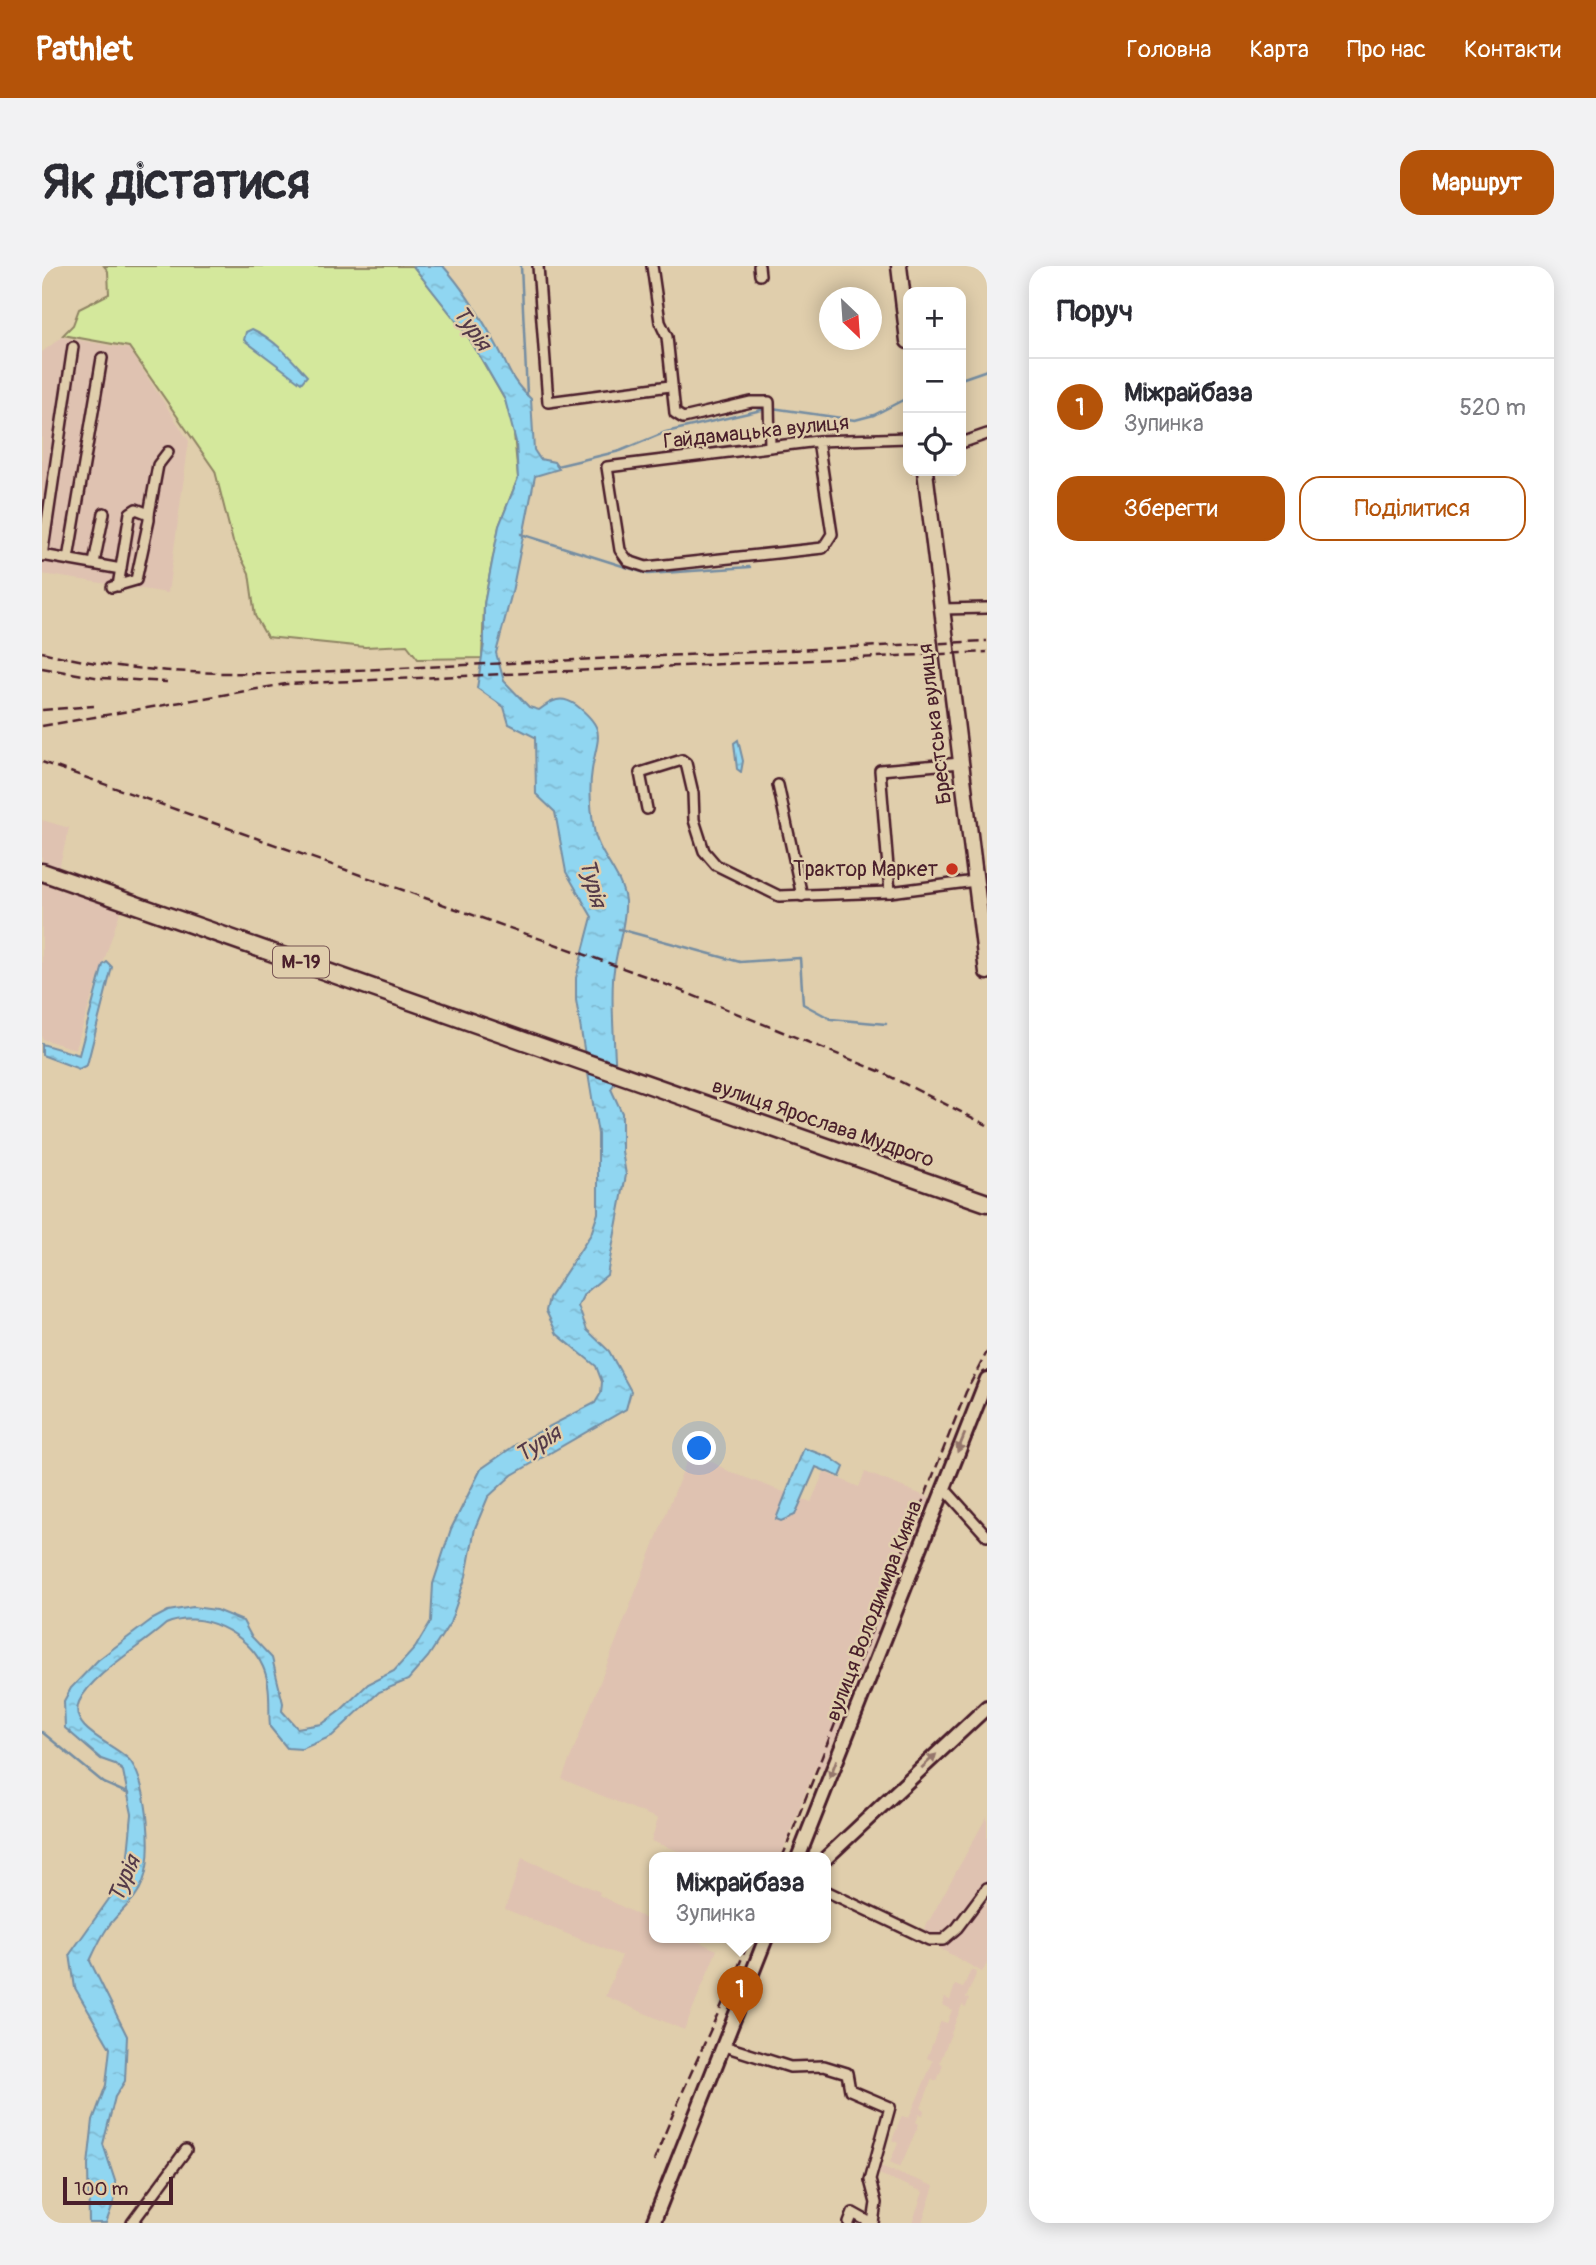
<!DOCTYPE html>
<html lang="uk">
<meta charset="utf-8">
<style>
body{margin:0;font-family:Pangolin,sans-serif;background:#f2f2f3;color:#2b2b33}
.controls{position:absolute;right:21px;top:21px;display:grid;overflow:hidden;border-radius:14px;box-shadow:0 4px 18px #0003}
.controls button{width:63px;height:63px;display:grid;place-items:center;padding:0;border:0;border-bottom:2px solid #e1e1e2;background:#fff;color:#2b2b33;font:35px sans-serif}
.compass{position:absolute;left:777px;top:21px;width:63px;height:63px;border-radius:50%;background:#fff;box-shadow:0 4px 18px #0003;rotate:155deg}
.scale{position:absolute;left:21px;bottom:18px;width:110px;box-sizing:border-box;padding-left:7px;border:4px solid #4a1f2b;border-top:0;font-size:19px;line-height:24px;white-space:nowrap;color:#4a1f2b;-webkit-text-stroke:5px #e0ceac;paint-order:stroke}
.you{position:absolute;left:658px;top:1183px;width:24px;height:24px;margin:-18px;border:5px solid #fff;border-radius:50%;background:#1a73e8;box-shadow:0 0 0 10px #1a73e833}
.badge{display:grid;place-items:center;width:46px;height:46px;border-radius:50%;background:#b45309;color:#fff;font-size:23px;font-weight:700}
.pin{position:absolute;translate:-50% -58px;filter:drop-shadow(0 2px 4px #0008)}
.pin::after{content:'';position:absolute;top:37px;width:24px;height:21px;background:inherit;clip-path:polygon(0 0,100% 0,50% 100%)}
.popup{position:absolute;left:607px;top:1586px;width:182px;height:91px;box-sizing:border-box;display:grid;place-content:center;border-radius:14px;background:#fff;filter:drop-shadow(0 2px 5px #0005);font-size:23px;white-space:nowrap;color:#7c7c81}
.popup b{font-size:26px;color:#2b2b33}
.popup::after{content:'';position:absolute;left:50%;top:100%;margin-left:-14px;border:14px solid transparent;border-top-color:#fff}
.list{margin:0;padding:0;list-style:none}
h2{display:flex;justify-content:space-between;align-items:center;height:91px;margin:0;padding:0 28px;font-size:30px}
h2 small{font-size:23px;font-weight:400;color:#7c7c81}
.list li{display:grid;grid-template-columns:46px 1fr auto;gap:21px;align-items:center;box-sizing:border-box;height:98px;padding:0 28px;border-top:2px solid #e1e1e2}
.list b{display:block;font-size:26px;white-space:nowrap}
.list p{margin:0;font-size:23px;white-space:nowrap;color:#7c7c81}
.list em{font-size:23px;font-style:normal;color:#7c7c81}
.actions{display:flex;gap:14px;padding:21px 28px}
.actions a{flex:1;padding:16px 0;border:2px solid #b45309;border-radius:21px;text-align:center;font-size:24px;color:#b45309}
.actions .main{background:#b45309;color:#fff}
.icon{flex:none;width:38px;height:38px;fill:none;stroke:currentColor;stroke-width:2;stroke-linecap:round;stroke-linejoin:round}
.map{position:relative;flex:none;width:945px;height:1957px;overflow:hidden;border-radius:21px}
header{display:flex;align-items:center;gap:42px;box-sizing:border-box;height:98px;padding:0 35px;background:#b45309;color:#fff}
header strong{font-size:33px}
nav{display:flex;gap:38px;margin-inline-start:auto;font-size:24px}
.intro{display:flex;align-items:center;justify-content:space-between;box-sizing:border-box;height:168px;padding:0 42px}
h1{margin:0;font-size:49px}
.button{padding:18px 32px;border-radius:21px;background:#b45309;color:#fff;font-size:24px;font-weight:700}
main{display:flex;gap:42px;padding:0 42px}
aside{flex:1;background:#fff;border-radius:21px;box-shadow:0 4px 18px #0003}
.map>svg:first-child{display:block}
</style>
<header>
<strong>Pathlet</strong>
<nav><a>Головна</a><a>Карта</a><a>Про нас</a><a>Контакти</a></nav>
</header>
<div class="intro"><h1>Як дістатися</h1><a class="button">Маршрут</a></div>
<main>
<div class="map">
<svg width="945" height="1957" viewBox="0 0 945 1957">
<defs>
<pattern id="water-ripples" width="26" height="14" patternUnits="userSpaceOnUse" patternTransform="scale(1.75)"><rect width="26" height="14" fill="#90d6f1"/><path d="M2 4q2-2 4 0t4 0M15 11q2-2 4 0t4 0" fill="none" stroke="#7eb7cf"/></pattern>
</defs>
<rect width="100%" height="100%" fill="#e0ceac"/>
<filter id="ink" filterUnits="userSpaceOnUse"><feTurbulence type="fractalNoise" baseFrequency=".0143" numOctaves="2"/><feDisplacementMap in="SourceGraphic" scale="14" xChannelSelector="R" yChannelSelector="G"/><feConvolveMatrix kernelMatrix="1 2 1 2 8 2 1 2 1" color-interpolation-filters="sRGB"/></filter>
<g filter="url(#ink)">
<g fill="#dfc2b1">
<path d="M20,71L87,83L147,175L126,327L0,308V86Z"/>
<path d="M0,554L27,562L12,622L79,643L33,783L0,773Z"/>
<path d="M649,1184L688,1206L769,1236L782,1206L817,1221L823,1206L888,1232L781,1503L774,1500L738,1592H654L609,1575L616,1553L520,1513Z"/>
<path d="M945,1550V1698L940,1706L878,1671Z"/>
<path d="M480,1592L558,1626L557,1629L612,1657V1672H648L675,1684L642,1764L563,1730L580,1690L463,1643Z"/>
<path d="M929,1704L935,1706L924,1732L927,1733L924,1741L920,1739L898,1796L901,1799L895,1815L890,1813L879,1842L882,1844L881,1849L877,1848L874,1856L877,1858L858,1901L848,1896L856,1877L850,1874L860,1850L867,1852L891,1795L885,1792L899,1755L905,1757L910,1744L900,1739L903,1732L908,1734L913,1719L921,1722Z"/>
<path d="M835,1899L892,1920L880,1957H870L881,1926L832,1906Z"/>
</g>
<path fill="#d4e89c" stroke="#8f8464" stroke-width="2" d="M62,0H371L426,70L463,134L471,156L476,212L457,260L442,338L440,392L376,393L365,379L323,381L225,371L213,350L207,307L191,276L173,205L87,81L21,69L31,59L37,43L67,28L66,5Z"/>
<g fill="url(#water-ripples)" stroke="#748da2" stroke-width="2">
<path d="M371,0H401C422,23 439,51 454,78C468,103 466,111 489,133L492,184L498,193L512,196L517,203L493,210L470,326L454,387L462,415L487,441L497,444C510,434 519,429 534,439C566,464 555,471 550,504C547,522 549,545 552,563C556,589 580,608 583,635C585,657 572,689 571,714C569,748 573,781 574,815L569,823L580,847V885L584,909L565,1009L542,1028L536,1040L545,1064L567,1085L589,1125L584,1143L470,1209L446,1231L433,1262L424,1310L408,1357L386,1391L366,1414L337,1426L290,1470L260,1483L245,1482L228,1461C226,1441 230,1421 221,1401C206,1367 158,1343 124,1358C101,1379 49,1409 37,1436C25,1465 77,1479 89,1496C106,1520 112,1588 101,1616C95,1633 80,1643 69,1657C60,1668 54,1682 48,1695L85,1770L83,1815L73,1831L61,1878L76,1924L64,1957H47L46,1899L51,1854L64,1819L68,1782L33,1722L28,1688L84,1609L90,1548L81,1505L73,1498L59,1493L23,1462L22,1435L29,1422L56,1394L109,1354L126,1345L151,1341L174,1344L201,1355L209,1370L230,1392L241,1437L240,1445L255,1462L280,1458L299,1444L326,1418L352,1405L373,1382L389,1355L391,1318L409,1263L439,1203L479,1175L553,1137L559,1127L560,1116L554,1100L515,1068L504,1045L507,1032L549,968L556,947V868L534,734V712L550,651L524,606L513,546L494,528L493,471L467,458L462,441L435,422L442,378V338L457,260L476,212L474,176L463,134L426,70Z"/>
<path d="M210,63C231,72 250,93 265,110L259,117L202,74L204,66Z"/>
<path d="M696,474L701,495L699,506L695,503L692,477Z"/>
<path d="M65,696L70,701L45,799L37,803L0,789V778L37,789L61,699Z"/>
<path d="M762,1182L789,1192L802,1201L798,1211L774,1201L753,1249L739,1255L734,1253Z"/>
</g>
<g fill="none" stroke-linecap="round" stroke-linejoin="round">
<g stroke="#748da2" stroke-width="2.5">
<path d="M479,0L485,129"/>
<path d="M919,113L945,104"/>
<path d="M730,142L813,154L832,149L861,134"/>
<path d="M515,200L578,185L624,166L724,143"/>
<path d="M479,268L606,308L708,301"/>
<path d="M577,663L698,696L758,692L761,738L789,753L844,758"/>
<path d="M0,1466L62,1517L87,1528"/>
</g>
<defs>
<g id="street">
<path d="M496,0L506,136L628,120"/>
<path d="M610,0L618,56L625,71L633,147L641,152L709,136H727L728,180"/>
<path d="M717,0L718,9"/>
<path d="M776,175L790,268L781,282L604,301L586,295L578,284L565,201L776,175L866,172"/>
<path d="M919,177L945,168"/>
<path d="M107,248L116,199L126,186"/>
<path d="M0,289L79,303"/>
<path d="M0,290L31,81"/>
<path d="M26,293L60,92"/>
<path d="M52,297L62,247"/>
<path d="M70,321L94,314L107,254V248L94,243L88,247L76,320"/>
<path d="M900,343L945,342"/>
<path d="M736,519L760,630"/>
<path d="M605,543L598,507L640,494L644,497L651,527L652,554L662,585L674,599L737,630L848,626L933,615"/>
<path d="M848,626L838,504L919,497"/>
<path d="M901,1221L945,1270"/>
<path d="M784,1625L887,1674H901L915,1662L945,1622"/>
<path d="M682,1780L748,1801L782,1800L805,1807L808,1824L848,1841L828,1914L834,1937L831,1957"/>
<path d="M90,1957L144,1884"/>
<path d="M807,1957L811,1947L829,1957"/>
</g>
<g id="secondary">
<path d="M756,1592L945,1113"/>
<path d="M784,1592L945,1441"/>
<path d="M611,1957L724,1672"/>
</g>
<g id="primary">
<path d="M857,0L866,75"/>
<path d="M883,205L945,706"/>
</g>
<path id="highway" d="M0,606L945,937"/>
</defs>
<use href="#street" stroke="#4a1f2b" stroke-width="14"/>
<use href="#secondary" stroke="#4a1f2b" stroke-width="18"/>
<use href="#primary" stroke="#4a1f2b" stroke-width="19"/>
<use href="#highway" stroke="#4a1f2b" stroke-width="21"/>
<use href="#street" stroke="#e0ceac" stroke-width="9"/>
<use href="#secondary" stroke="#e0ceac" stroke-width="12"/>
<use href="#primary" stroke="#e0ceac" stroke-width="14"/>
<use href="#highway" stroke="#e0ceac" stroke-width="16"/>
<g stroke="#4a1f2b" stroke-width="2.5" stroke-dasharray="10 5" stroke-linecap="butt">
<path d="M0,386C84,407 165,408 250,407L945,375"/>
<path d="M0,402L59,412L125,416"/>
<path d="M0,444L52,440"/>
<path d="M0,460L244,418L945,386"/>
<path d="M0,496L603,710L837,805L945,859"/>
<path d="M740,1592L924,1126L945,1086"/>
<path d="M612,1895C641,1819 678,1748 708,1672"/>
</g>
</g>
<defs><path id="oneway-solid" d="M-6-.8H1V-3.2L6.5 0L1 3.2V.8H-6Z" transform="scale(1.75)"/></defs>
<g fill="#95766c">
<use href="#oneway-solid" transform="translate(919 1177) rotate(112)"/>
<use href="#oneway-solid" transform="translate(887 1495) rotate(-43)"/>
<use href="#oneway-solid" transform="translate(791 1503) rotate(111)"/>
</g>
</g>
<circle fill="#c8321e" stroke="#e0ceac" stroke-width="2.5" cx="910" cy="603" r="7"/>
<g text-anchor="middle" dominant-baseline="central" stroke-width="5" stroke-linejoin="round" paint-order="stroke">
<rect fill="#e0ceac" stroke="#775452" stroke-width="2" x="231" y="680.5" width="56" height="31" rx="5"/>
<g font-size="19" font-weight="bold" fill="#4a1f2b">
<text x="259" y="696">М-19</text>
</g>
<g font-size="21" fill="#4a1f2b" stroke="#e0ceac">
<text transform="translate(714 166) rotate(-6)">Гайдамацька вулиця</text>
<text transform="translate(893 458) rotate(-97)">Брестська вулиця</text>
<text transform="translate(781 857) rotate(19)">вулиця Ярослава Мудрого</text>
<text transform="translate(832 1345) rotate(-69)">вулиця Володимира Кияна</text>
</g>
<g font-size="21" fill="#4a1f2b" stroke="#e0ceac" text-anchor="end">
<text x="896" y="603">Трактор Маркет</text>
</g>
<g font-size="23" font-style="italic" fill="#543a49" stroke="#e0ceac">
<text transform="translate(430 62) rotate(55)">Турія</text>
<text transform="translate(551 617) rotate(75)">Турія</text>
<text transform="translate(496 1178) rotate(-32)">Турія</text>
<text transform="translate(82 1613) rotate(-67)">Турія</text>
</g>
</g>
</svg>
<div class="controls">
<button>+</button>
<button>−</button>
<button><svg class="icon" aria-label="locate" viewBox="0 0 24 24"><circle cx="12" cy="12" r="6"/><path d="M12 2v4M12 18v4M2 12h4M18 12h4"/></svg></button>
</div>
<svg class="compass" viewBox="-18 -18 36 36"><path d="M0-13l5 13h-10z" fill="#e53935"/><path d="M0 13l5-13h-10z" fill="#7c7c81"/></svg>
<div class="scale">100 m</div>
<div class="you"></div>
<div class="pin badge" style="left:698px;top:1758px">1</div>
<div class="popup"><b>Міжрайбаза</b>Зупинка</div>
</div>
<aside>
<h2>Поруч<small></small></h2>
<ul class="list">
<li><span class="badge">1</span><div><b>Міжрайбаза</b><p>Зупинка</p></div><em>520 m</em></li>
</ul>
<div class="actions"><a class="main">Зберегти</a><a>Поділитися</a></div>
</aside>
</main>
